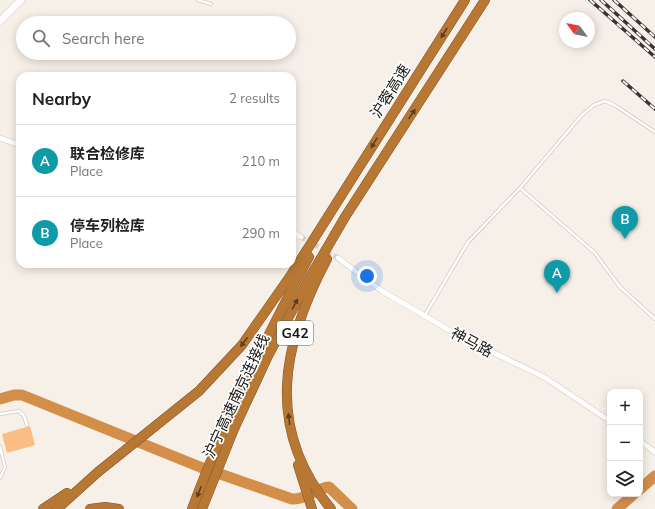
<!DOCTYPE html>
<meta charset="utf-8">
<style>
body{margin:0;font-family:Mulish,"Noto Sans SC",sans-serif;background:#f2f2f2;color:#202124}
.controls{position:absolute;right:12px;bottom:12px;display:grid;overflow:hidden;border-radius:8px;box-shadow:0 2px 10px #0003}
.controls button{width:36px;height:36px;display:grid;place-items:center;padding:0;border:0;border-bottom:1px solid #e0e0e0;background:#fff;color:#202124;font:20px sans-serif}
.compass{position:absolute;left:559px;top:12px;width:36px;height:36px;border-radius:50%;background:#fff;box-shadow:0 2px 10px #0003;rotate:303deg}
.you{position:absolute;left:367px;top:276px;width:14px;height:14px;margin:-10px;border:3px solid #fff;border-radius:50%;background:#1a73e8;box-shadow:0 0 0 6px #1a73e833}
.badge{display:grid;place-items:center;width:26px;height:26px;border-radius:50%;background:#b45309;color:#fff;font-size:13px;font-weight:700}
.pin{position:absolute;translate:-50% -33px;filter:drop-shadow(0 1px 2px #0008)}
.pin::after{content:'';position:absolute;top:21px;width:14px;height:12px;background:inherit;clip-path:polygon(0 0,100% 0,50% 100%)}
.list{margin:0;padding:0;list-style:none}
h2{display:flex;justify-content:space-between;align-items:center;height:52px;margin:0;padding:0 16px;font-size:17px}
h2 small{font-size:13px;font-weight:400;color:#757577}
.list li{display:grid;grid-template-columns:26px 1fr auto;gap:12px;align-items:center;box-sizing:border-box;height:72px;padding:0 16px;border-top:1px solid #e0e0e0}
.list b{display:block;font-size:15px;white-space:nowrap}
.list p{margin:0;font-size:13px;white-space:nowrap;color:#757577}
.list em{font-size:13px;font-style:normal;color:#757577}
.icon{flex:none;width:22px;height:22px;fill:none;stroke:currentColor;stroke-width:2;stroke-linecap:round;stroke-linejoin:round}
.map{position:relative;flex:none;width:655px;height:509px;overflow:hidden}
.search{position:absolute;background:#fff;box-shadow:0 2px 10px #0003;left:16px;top:16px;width:280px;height:44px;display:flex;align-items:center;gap:10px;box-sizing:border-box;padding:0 14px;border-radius:22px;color:#757577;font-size:15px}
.panel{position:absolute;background:#fff;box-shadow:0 2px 10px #0003;left:16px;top:72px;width:280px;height:196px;border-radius:12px}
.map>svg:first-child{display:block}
</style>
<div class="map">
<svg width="655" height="509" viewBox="0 0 655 509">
<rect width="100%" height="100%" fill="#f7f0e9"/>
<path fill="#fabd84" d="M30,426L35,445L7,453L2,434Z"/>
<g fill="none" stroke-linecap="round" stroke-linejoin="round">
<g stroke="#d38f4a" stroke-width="11">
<path d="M0,399L14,395H22L200,467L292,499C306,500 316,488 329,487L352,509"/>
<path d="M640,489L655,476"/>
<path d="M617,509L634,494"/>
</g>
<path stroke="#d6cfc9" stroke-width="5" stroke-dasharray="5 2.5" stroke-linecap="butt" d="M301,237L338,258"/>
<defs>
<g id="service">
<path d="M198,0L211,4"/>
<path d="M520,188L595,253L619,286L655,319"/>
<path d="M425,315L468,242L520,188L581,116L594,105L605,101L616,106L655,132"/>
<path d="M0,414L19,411L24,416L27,425"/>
<path d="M0,447L5,467L0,478"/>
</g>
<g id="minor">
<path d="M0,138L20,145"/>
<path d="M292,232L301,237"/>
<path d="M338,258L382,291L461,337L544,377L610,421"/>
<path d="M640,441L655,452"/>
</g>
<path id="secondary" d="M0,21L21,0"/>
<g id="motorway">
<path d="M327,259C282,344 264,428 331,509"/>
<path d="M298,465L312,509"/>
<path d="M43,509L67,493"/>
<path d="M57,509L98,472L199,391L242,345L291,275L465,0"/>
<path d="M90,509L105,507L119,509"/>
<path d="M192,509C224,422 265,339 309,257"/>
<path d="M202,509L234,429L268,356L310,277L345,217L485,0"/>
</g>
</defs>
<use href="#service" stroke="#cfc8c2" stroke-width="4"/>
<use href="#minor" stroke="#cfc8c2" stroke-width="6"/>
<use href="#secondary" stroke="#cfc8c2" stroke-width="8"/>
<use href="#motorway" stroke="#805629" stroke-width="10"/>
<use href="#service" stroke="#fff" stroke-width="2.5"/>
<use href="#minor" stroke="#fff" stroke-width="5"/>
<use href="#secondary" stroke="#fff" stroke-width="7"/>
<use href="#motorway" stroke="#b87834" stroke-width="9"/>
<defs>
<g id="rail">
<path d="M590,0L655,57"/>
<path d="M601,0L655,49"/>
<path d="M614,0L655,37"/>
<path d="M623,81L655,109"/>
</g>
</defs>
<use href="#rail" stroke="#383532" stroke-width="3.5"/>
<use href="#rail" stroke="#fefefe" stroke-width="2" stroke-dasharray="6" stroke-linecap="butt"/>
</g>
<defs><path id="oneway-solid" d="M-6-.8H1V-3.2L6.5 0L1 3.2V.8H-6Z"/></defs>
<g fill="#593e21">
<use href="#oneway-solid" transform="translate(444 33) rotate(122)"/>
<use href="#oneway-solid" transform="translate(412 114) rotate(-57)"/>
<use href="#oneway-solid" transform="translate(374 143) rotate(122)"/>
<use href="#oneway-solid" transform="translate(295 304) rotate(-62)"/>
<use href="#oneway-solid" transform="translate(244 342) rotate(127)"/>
<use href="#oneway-solid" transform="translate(289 419) rotate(-97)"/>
<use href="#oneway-solid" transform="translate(199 492) rotate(110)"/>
</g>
<g text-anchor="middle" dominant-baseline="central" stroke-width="3.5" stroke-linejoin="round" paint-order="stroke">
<rect fill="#fefefe" stroke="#5e5c5a" stroke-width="1" x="277" y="321" width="36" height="24" rx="3"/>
<g font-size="14" font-weight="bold" fill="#191714">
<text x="295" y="333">G42</text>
</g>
<g font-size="15" fill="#191714" stroke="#fefefe">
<text transform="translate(390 91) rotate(-58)">沪蓉高速</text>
<text transform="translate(472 342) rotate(28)">神马路</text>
<text transform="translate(236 396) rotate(-65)">沪宁高速南京连接线</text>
</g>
</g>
</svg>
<div class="controls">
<button>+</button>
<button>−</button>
<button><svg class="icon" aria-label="layers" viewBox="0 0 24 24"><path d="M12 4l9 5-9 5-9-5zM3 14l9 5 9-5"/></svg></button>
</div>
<svg class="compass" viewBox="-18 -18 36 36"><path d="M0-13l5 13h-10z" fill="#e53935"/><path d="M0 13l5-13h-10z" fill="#757577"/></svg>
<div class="you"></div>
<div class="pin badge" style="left:557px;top:293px;background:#0f9aa8">A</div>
<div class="pin badge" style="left:625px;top:239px;background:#0f9aa8">B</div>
<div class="search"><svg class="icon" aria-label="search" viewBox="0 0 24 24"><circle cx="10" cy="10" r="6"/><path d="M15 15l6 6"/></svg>Search here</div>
<section class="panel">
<h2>Nearby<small>2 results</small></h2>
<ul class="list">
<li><span class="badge" style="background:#0f9aa8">A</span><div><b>联合检修库</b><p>Place</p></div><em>210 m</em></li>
<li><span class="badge" style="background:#0f9aa8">B</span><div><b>停车列检库</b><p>Place</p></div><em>290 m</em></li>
</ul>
</section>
</div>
